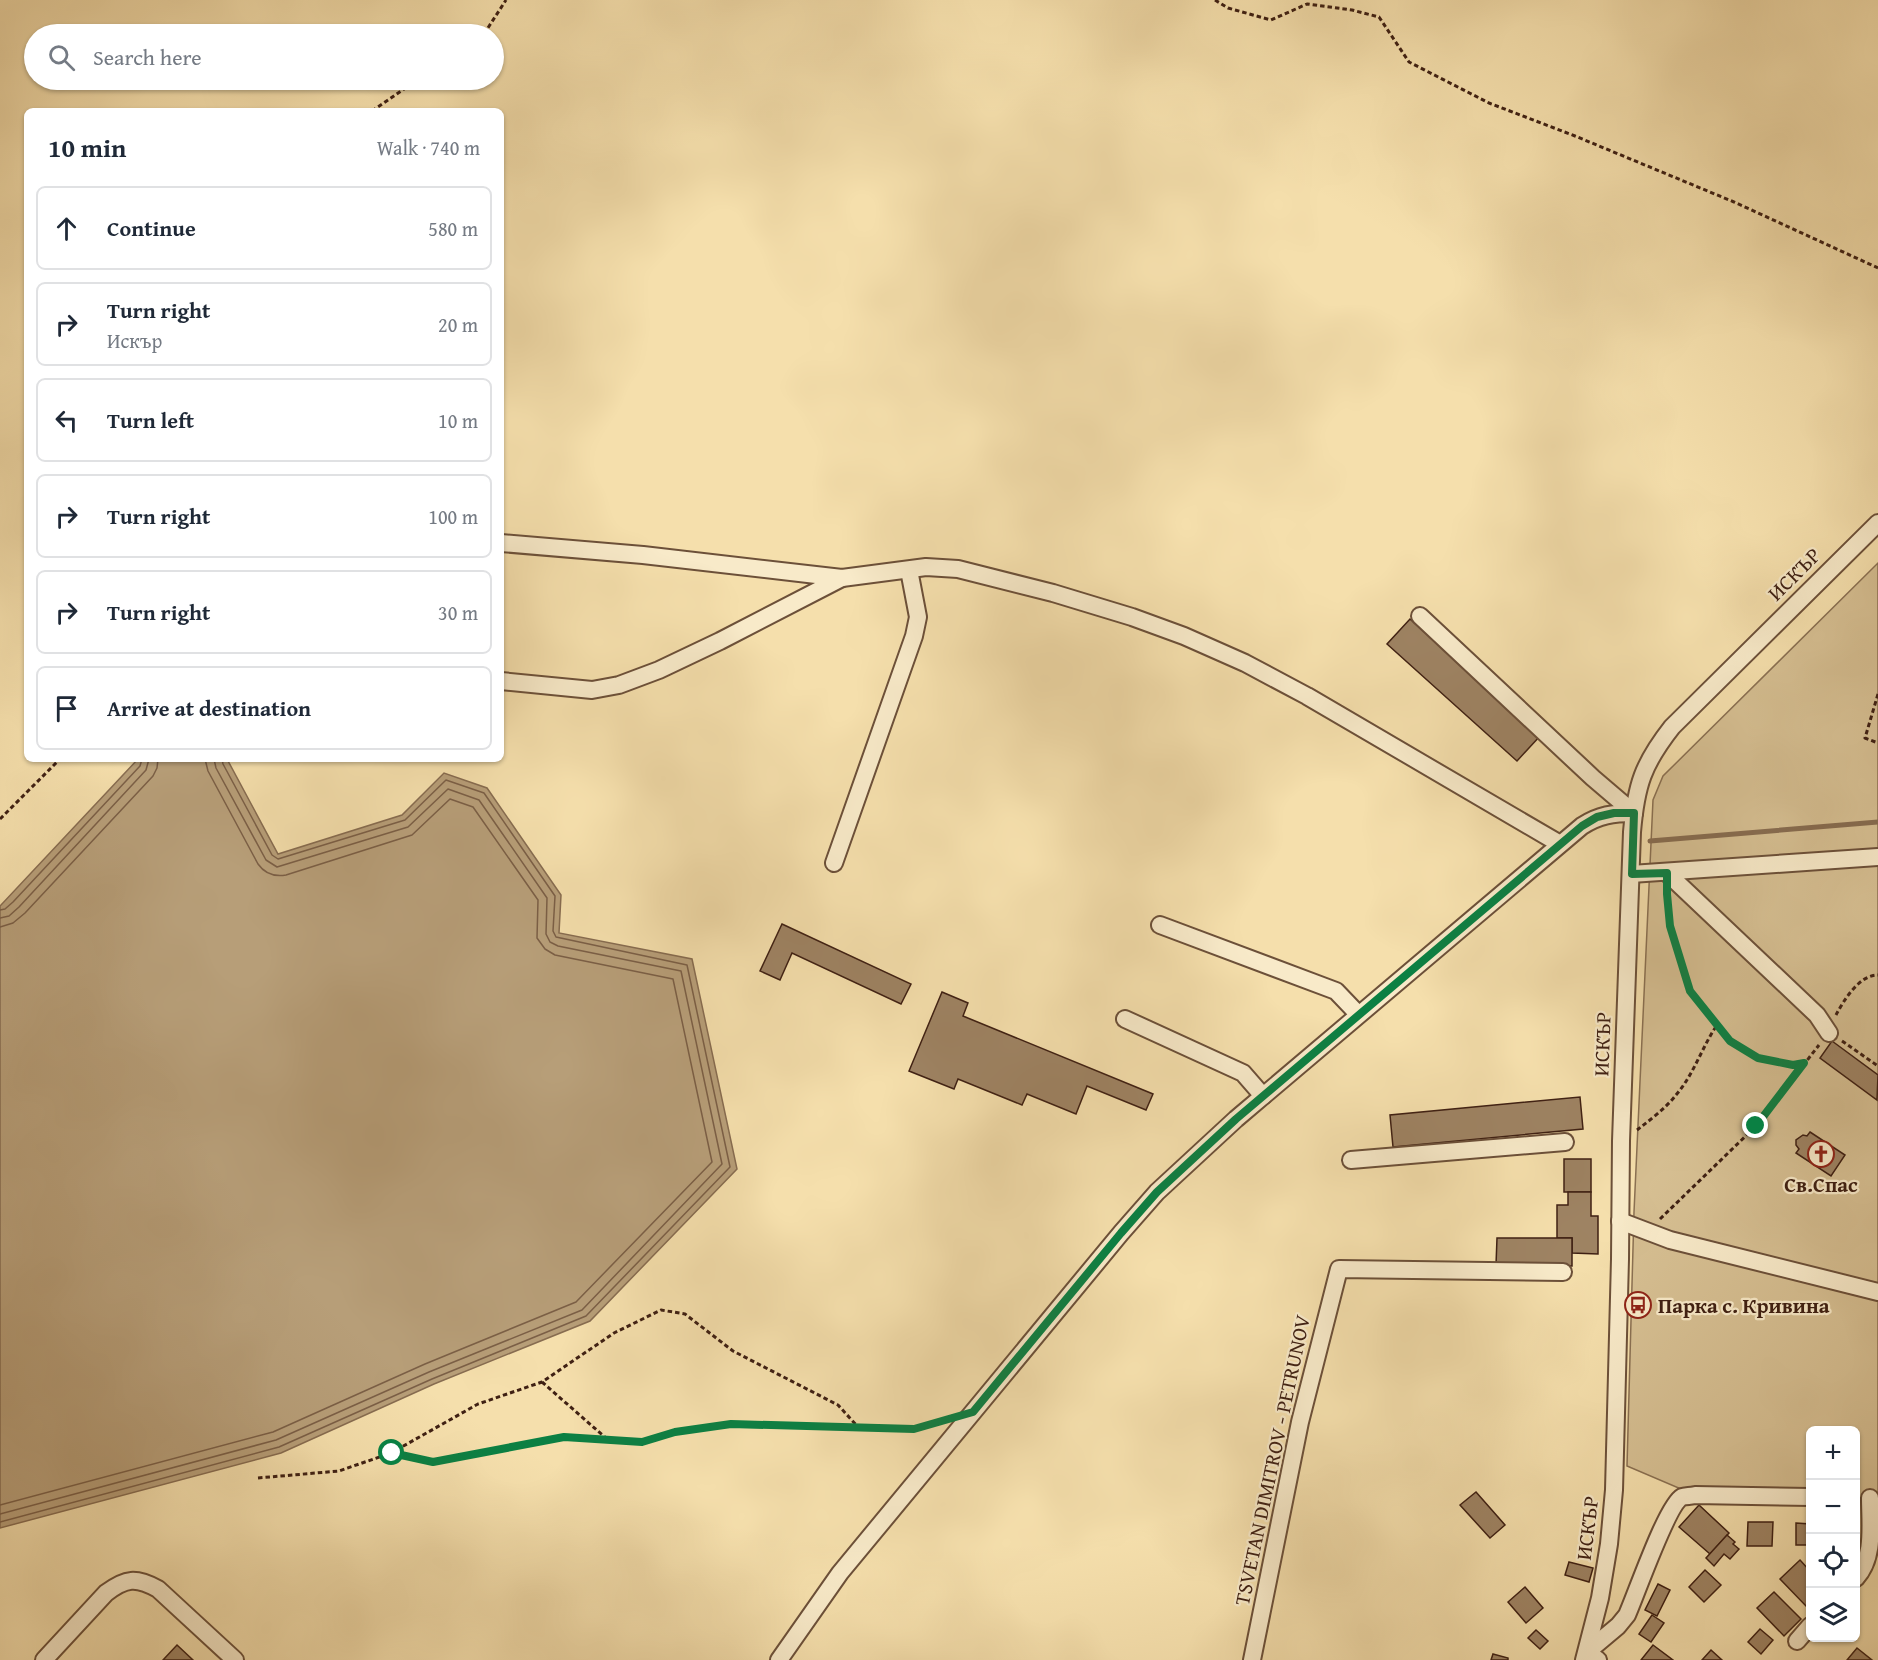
<!DOCTYPE html>
<meta charset="utf-8">
<style>
body{margin:0;font-family:"Gentium Book Plus",serif;background:#f2f2f3;color:#1f2937}
.controls{position:absolute;right:18px;bottom:18px;display:grid;overflow:hidden;border-radius:9px;box-shadow:0 2px 4px #0004}
.controls button{width:54px;height:54px;display:grid;place-items:center;padding:0;border:0;border-bottom:2px solid #e0e1e3;background:#fff;color:#1f2937;font:30px sans-serif}
.stop{position:absolute;width:18px;height:18px;margin:-14px;border:4px solid #0b8043;border-radius:50%;background:#fff}
.stop.end{background:#0b8043;border-color:#fff;box-shadow:0 2px 6px #0008}
.list{margin:0;padding:0;list-style:none}
h2{display:flex;justify-content:space-between;align-items:center;height:78px;margin:0;padding:0 24px;font-size:26px}
h2 small{font-size:20px;font-weight:400;color:#747a83}
.list li{display:grid;grid-template-columns:39px 1fr auto;gap:18px;align-items:center;box-sizing:border-box;height:84px;margin:0 12px 12px;padding:0 12px;border:2px solid #e0e1e3;border-radius:9px}
.list b{display:block;font-size:22px;white-space:nowrap}
.list p{margin:0;font-size:20px;white-space:nowrap;color:#747a83}
.list em{font-size:20px;font-style:normal;color:#747a83}
.icon{flex:none;width:33px;height:33px;fill:none;stroke:currentColor;stroke-width:2;stroke-linecap:round;stroke-linejoin:round}
.map{position:relative;flex:none;width:1878px;height:1660px;overflow:hidden}
.search{position:absolute;background:#fff;box-shadow:0 2px 4px #0004;left:24px;top:24px;width:480px;height:66px;display:flex;align-items:center;gap:15px;box-sizing:border-box;padding:0 21px;border-radius:33px;color:#747a83;font-size:22px}
.panel{position:absolute;background:#fff;box-shadow:0 2px 4px #0004;left:24px;top:108px;width:480px;height:654px;border-radius:9px}
.map>svg:first-child{display:block}
</style>
<div class="map">
<svg width="1878" height="1660" viewBox="0 0 1878 1660">
<rect width="100%" height="100%" fill="#f5dfac"/>
<filter id="stains"><feTurbulence type="fractalNoise" baseFrequency=".00333" numOctaves="4"/><feColorMatrix values="0 0 0 0 .2 0 0 0 0 .09 0 0 0 0 .02 0 0 0 .5 -.17"/></filter>
<radialGradient id="worn" r=".72"><stop offset=".6" stop-color="#630" stop-opacity="0"/><stop offset="1" stop-color="#630" stop-opacity=".3"/></radialGradient>
<path fill="#d6bf92" stroke="#8a7052" stroke-width="1.5" d="M1878,563V1498H1856V1430H1810V1497L1695,1495L1627,1466L1634,1212L1653,800L1663,776Z"/>
<path fill="#b79e78" stroke="#876c50" stroke-width="1.5" d="M138,759H227L278,854L402,815L444,773L487,788L561,895L559,933L692,959L737,1169L590,1321L434,1384L281,1453L0,1528V906Z"/>
<g fill="none" stroke-linecap="round" stroke-linejoin="round">
<g stroke="#7b5f46" stroke-width="1.5">
<path d="M0,910L5,909L13,902L140,766L142,759"/>
<path d="M0,918L9,916L19,907L146,770L149,759"/>
<path d="M0,927L13,923L25,913L153,776L157,768L158,759"/>
<path d="M0,1505L273,1432L425,1364L576,1302L712,1162L673,979L555,955L545,949L537,938L538,900L473,807L450,799L412,835L286,875C274,877 265,874 258,864L208,771L205,759"/>
<path d="M0,1514L276,1440L429,1372L582,1310L722,1164L681,971L558,946L550,942L546,934L547,898L479,800L448,789L408,827L277,867L266,860L216,768L214,759"/>
<path d="M0,1522L279,1447L432,1379L586,1316L730,1167L687,965L556,937L553,931L555,896L484,793L446,780L405,820L278,859L272,855L223,764L222,759"/>
</g>
<path stroke="#876c50" stroke-width="5" d="M1650,841L1878,822"/>
</g>
<g fill="#9e8363" stroke="#3f2013" stroke-width="1.5">
<path d="M1410,619L1540,736L1517,761L1387,644Z"/>
<path d="M782,924L911,984L901,1004L792,953L780,980L760,971Z"/>
<path d="M942,992L968,1003L963,1016L1153,1094L1146,1110L1087,1086L1076,1114L1027,1094L1022,1105L958,1079L954,1089L909,1071Z"/>
<path d="M1832,1041L1878,1075L1877,1100L1820,1058Z"/>
<path d="M1580,1097L1583,1129L1393,1147L1390,1115Z"/>
<path d="M1810,1132L1845,1155L1831,1176L1796,1153L1799,1149L1796,1145V1140L1803,1135L1807,1136Z"/>
<rect x="1564" y="1159" width="27" height="33"/>
<path d="M1568,1192H1591V1216H1598V1254L1572,1253V1238H1557V1205H1568Z"/>
<path d="M1497,1238H1572V1266L1496,1265Z"/>
<path d="M1476,1492L1505,1525L1490,1538L1460,1505Z"/>
<path d="M1699,1505L1729,1533L1710,1554L1679,1527Z"/>
<path d="M1748,1522H1773L1772,1546H1747Z"/>
<path d="M1796,1523L1810,1524V1545H1796Z"/>
<path d="M1727,1535L1735,1542L1733,1544L1739,1549L1730,1559L1724,1554L1714,1566L1706,1558Z"/>
<path d="M1800,1560L1810,1571V1602L1806,1606L1780,1579Z"/>
<path d="M1569,1562L1593,1568L1589,1582L1565,1575Z"/>
<path d="M1705,1570L1721,1585L1704,1602L1689,1587Z"/>
<path d="M1658,1584L1670,1590L1657,1616L1645,1610Z"/>
<path d="M1525,1587L1543,1608L1526,1623L1508,1602Z"/>
<path d="M1774,1592L1801,1619L1784,1636L1757,1608Z"/>
<path d="M1652,1615L1664,1623L1651,1642L1639,1634Z"/>
<path d="M1760,1629L1773,1640L1761,1654L1748,1642Z"/>
<path d="M1536,1630L1548,1641L1540,1649L1528,1638Z"/>
<path d="M177,1645L193,1660H163Z"/>
<path d="M1653,1645L1673,1660H1641Z"/>
<path d="M1857,1648L1872,1660H1847Z"/>
<path d="M1711,1650L1722,1660H1702Z"/>
<path d="M1493,1654L1508,1658V1660H1491Z"/>
</g>
<g fill="none" stroke-linecap="round" stroke-linejoin="round">
<defs>
<g id="minor">
<path d="M501,543L643,555L842,578L926,567L958,569L1053,593L1132,617L1184,636L1245,663L1307,696L1560,844"/>
<path d="M1420,616L1593,778L1634,813"/>
<path d="M501,681L592,690L619,685L659,670L720,641L842,578"/>
<path d="M834,863L914,636L918,617L909,570"/>
<path d="M1667,873L1817,1015L1829,1033"/>
<path d="M1631,874L1878,857"/>
<path d="M1160,925L1336,991L1358,1014"/>
<path d="M1125,1019L1243,1073L1263,1096"/>
<path d="M1351,1160L1565,1142"/>
<path d="M1620,1221L1670,1240L1878,1292"/>
<path d="M1856,1578C1875,1557 1870,1525 1870,1498"/>
<path d="M1797,1641L1810,1626"/>
<path d="M44,1660L106,1593C126,1578 136,1577 158,1589L235,1660"/>
<path d="M779,1660L840,1573L1121,1233L1157,1192L1236,1119L1582,826C1599,815 1613,813 1634,813"/>
<path d="M1252,1660L1300,1422L1339,1269L1563,1272"/>
<path d="M1584,1660L1600,1598L1609,1544L1614,1490L1620,1259L1621,1141L1632,832C1636,785 1643,764 1672,727L1878,523"/>
<path d="M1598,1660L1587,1652L1618,1626L1627,1615C1636,1595 1667,1505 1682,1497C1685,1496 1692,1496 1695,1495L1810,1497"/>
</g>
</defs>
<use href="#minor" stroke="#6c5039" stroke-width="20"/>
<g stroke="#3f2013" stroke-width="3" stroke-dasharray="4.5 3" stroke-linecap="butt">
<path d="M1215,0L1228,8L1271,20L1307,4L1352,10L1379,17L1409,62L1489,103L1575,136L1734,202L1878,268"/>
<path d="M484,34L506,0"/>
<path d="M372,111L417,80"/>
<path d="M1878,694L1865,738L1878,743"/>
<path d="M0,819L60,759"/>
<path d="M1667,897L1670,926L1690,991L1730,1041L1758,1058L1793,1065L1802,1064"/>
<path d="M1836,1015C1844,1000 1859,975 1878,975"/>
<path d="M1842,1041L1878,1066"/>
<path d="M1637,1130C1650,1120 1666,1108 1676,1095C1694,1074 1702,1047 1717,1025"/>
<path d="M1660,1219L1756,1126L1819,1045"/>
<path d="M542,1382L607,1439"/>
<path d="M392,1453L433,1462L564,1437L642,1442L675,1432L731,1424L914,1429L946,1420"/>
<path d="M258,1478L339,1471L391,1453L478,1404L542,1382L614,1333L661,1310L685,1314L733,1351L838,1405L859,1428"/>
</g>
<use href="#minor" stroke="#f8eac9" stroke-width="16"/>
</g>
<g fill="none" stroke-linecap="round" stroke-linejoin="round">
<path stroke="#0b8043" stroke-width="8" d="M392,1453L433,1462L564,1437L642,1442L675,1432L731,1424L914,1429L973,1412L1121,1233L1157,1192L1236,1119L1582,826L1597,817L1614,813H1634L1632,874L1667,873V894L1670,926L1690,991L1730,1041L1758,1058L1793,1065L1804,1063L1756,1126"/>
</g>
<defs>
<symbol id="church-ring" viewBox="-11 -11 22 22"><circle r="9.5" fill="#f8eac9" stroke="#8f2418" stroke-width="1.5"/><path d="M-1.2-6h2.4v3.5h3.3v2.4h-3.3V6h-2.4V-.1h-3.3v-2.4h3.3Z" fill="#8f2418"/></symbol>
<symbol id="bus-ring" viewBox="-11 -11 22 22"><circle r="9.5" fill="#f8eac9" stroke="#8f2418" stroke-width="1.5"/><path d="M-5-6H5V4H4V6H2V4H-2V6H-4V4H-5ZM-3.5-4V0h7V-4ZM-3.5 1.2v1.5H-2V1.2ZM2 1.2v1.5H3.5V1.2Z" fill="#8f2418"/></symbol>
</defs>
<g fill-rule="evenodd">
<use href="#church-ring" x="1806" y="1139" width="30" height="30"/>
<use href="#bus-ring" x="1623" y="1290" width="30" height="30"/>
</g>
<g text-anchor="middle" dominant-baseline="central" stroke-width="4.5" stroke-linejoin="round" paint-order="stroke">
<g font-size="21" fill="#3f2013" stroke="#f8eac9">
<text transform="translate(1794 574) rotate(-45)">ИСКЪР</text>
<text transform="translate(1602 1044) rotate(-88)">ИСКЪР</text>
<text transform="translate(1272 1460) rotate(-78)">TSVETAN DIMITROV - PETRUNOV</text>
<text transform="translate(1587 1528) rotate(-83)">ИСКЪР</text>
</g>
<g font-size="21" font-weight="bold" fill="#3f2013" stroke="#f8eac9">
<text x="1821" y="1184">Св.Спас</text>
<text x="1658" y="1305" text-anchor="start">Парка с. Кривина</text>
</g>
</g>
<rect width="100%" height="100%" filter="url(#stains)"/>
<rect width="100%" height="100%" fill="url(#worn)"/>
</svg>
<div class="controls">
<button>+</button>
<button>−</button>
<button><svg class="icon" aria-label="locate" viewBox="0 0 24 24"><circle cx="12" cy="12" r="6"/><path d="M12 2v4M12 18v4M2 12h4M18 12h4"/></svg></button>
<button><svg class="icon" aria-label="layers" viewBox="0 0 24 24"><path d="M12 4l9 5-9 5-9-5zM3 14l9 5 9-5"/></svg></button>
</div>
<div class="stop" style="left:392px;top:1453px"></div>
<div class="stop end" style="left:1756px;top:1126px"></div>
<div class="search"><svg class="icon" aria-label="search" viewBox="0 0 24 24"><circle cx="10" cy="10" r="6"/><path d="M15 15l6 6"/></svg>Search here</div>
<section class="panel">
<h2>10 min<small>Walk · 740 m</small></h2>
<ul class="list">
<li><svg class="icon" aria-label="ahead" viewBox="0 0 24 24"><path d="M12 20V5M6 11l6-6 6 6"/></svg><div><b>Continue</b></div><em>580 m</em></li>
<li><svg class="icon" aria-label="right" viewBox="0 0 24 24"><path d="M7 20v-9h11M14 6l5 5-5 5"/></svg><div><b>Turn right</b><p>Искър</p></div><em>20 m</em></li>
<li><svg class="icon" aria-label="left" viewBox="0 0 24 24"><path d="M17 20v-9H6M10 6l-5 5 5 5"/></svg><div><b>Turn left</b></div><em>10 m</em></li>
<li><svg class="icon" aria-label="right" viewBox="0 0 24 24"><path d="M7 20v-9h11M14 6l5 5-5 5"/></svg><div><b>Turn right</b></div><em>100 m</em></li>
<li><svg class="icon" aria-label="right" viewBox="0 0 24 24"><path d="M7 20v-9h11M14 6l5 5-5 5"/></svg><div><b>Turn right</b></div><em>30 m</em></li>
<li><svg class="icon" aria-label="arrive" viewBox="0 0 24 24"><path d="M6 21V4h12l-3 4 3 4H6"/></svg><div><b>Arrive at destination</b></div></li>
</ul>
</section>
</div>
